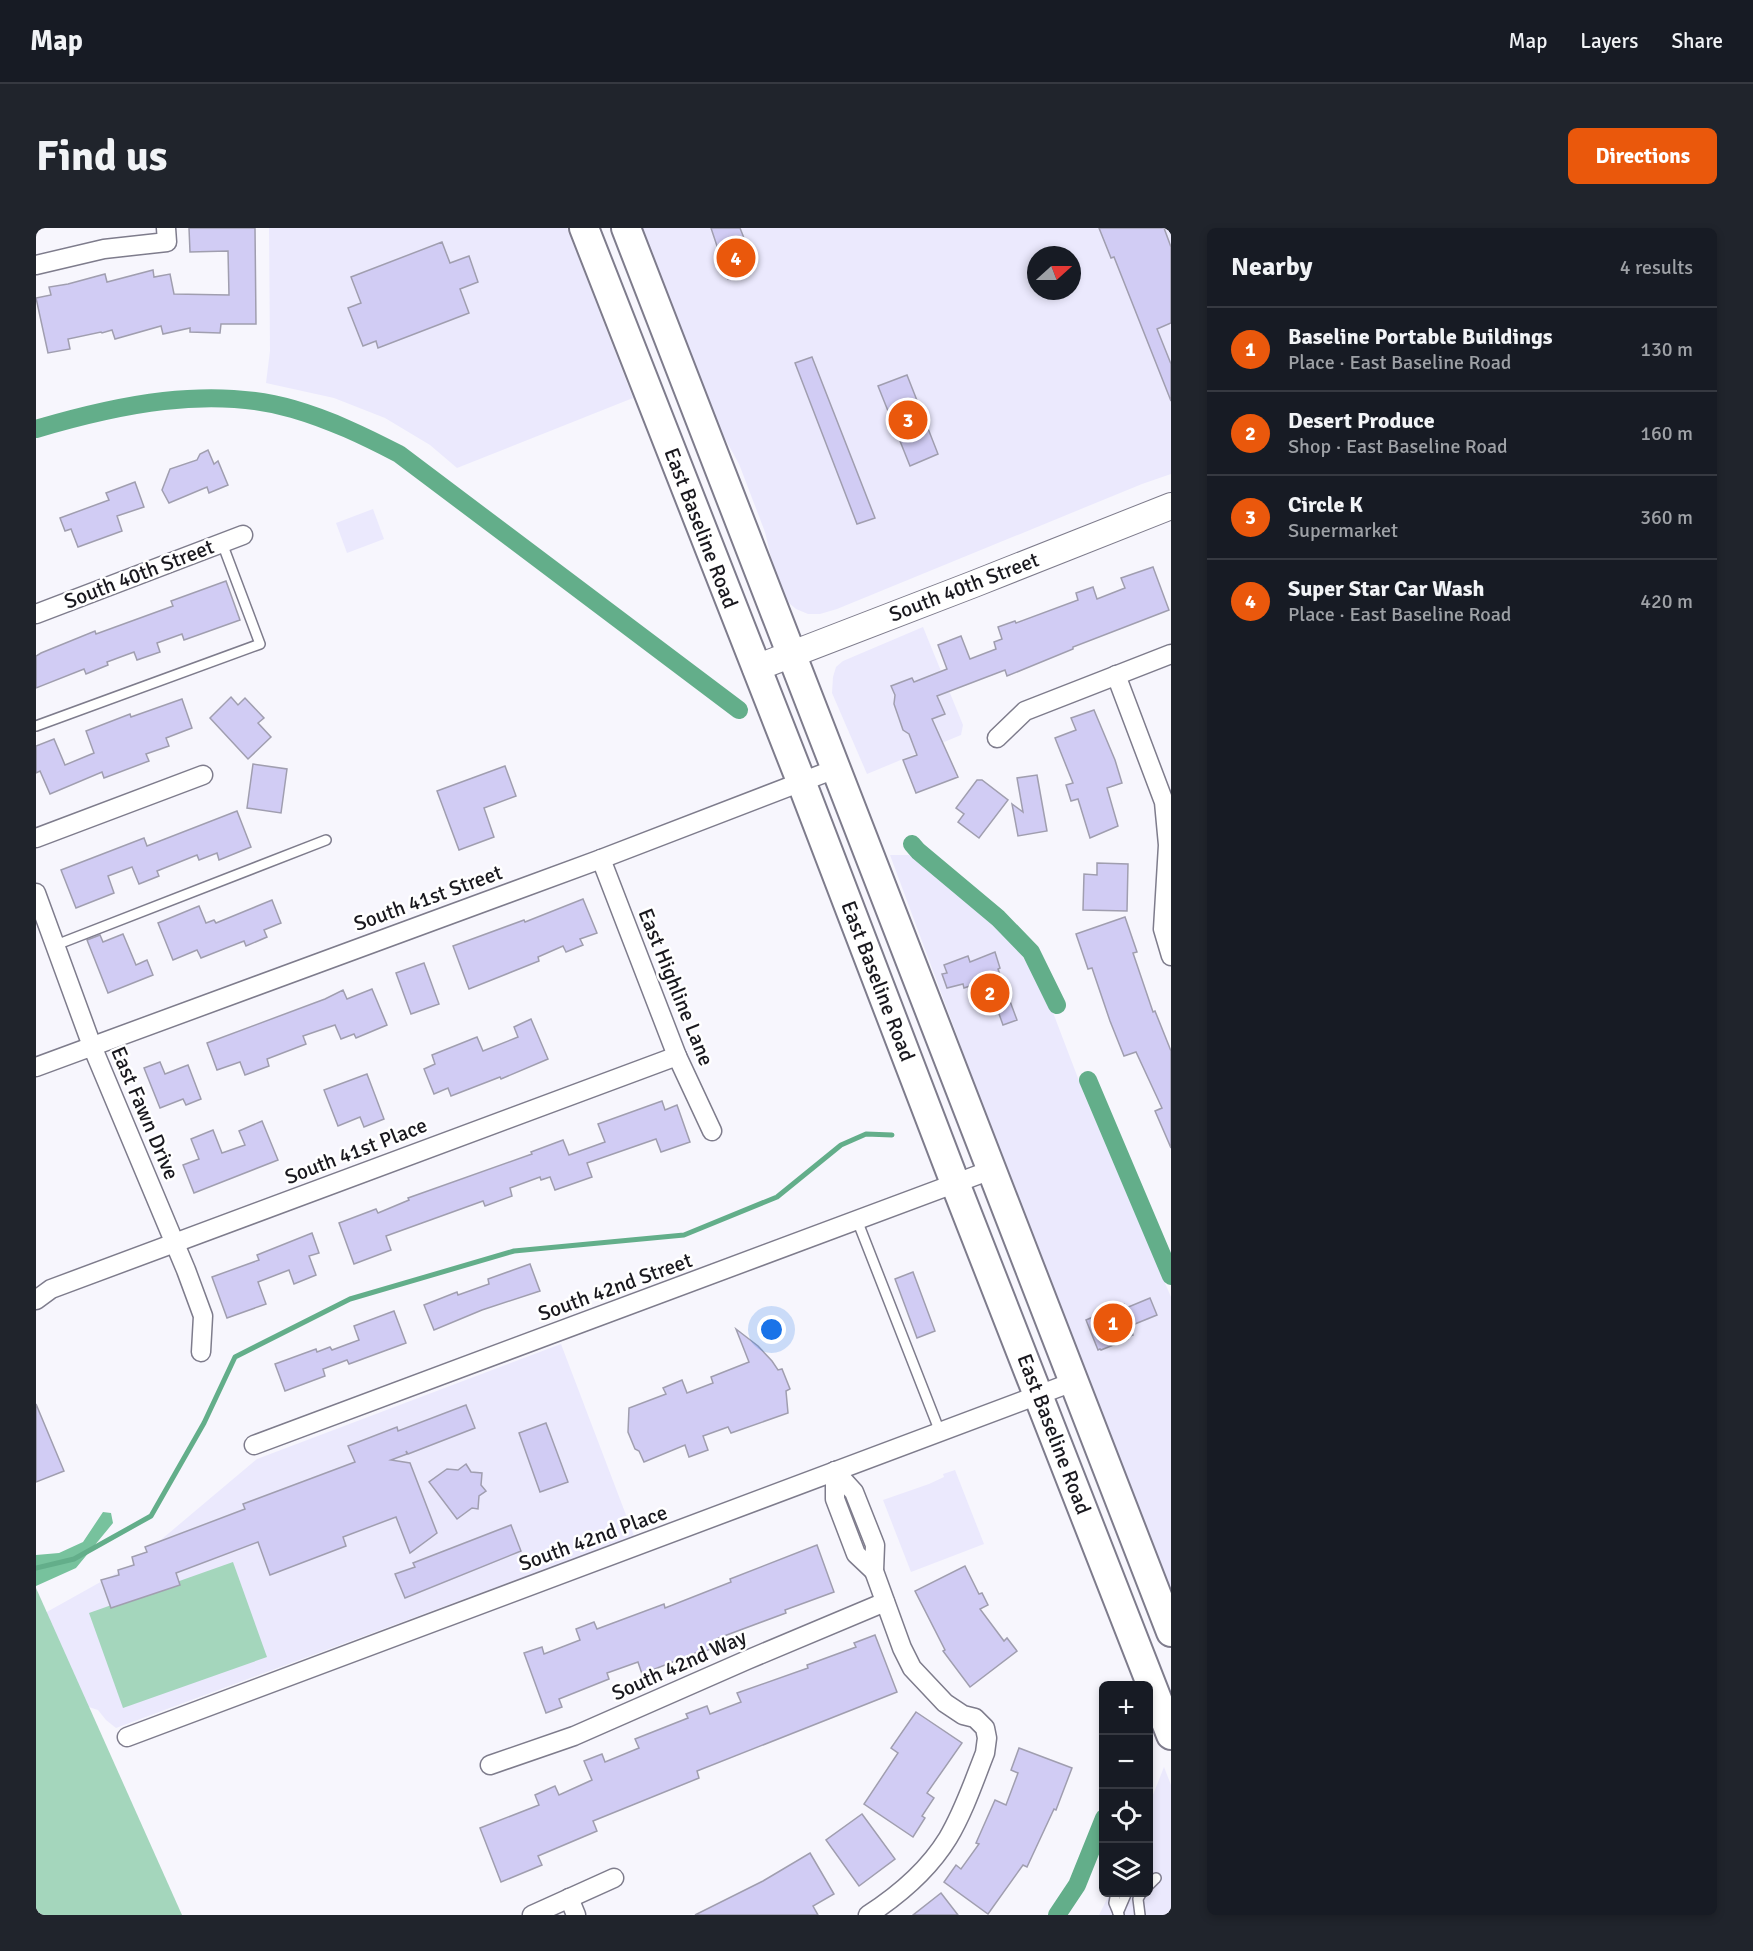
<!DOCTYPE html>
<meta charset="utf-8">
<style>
body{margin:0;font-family:Signika,sans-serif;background:#20242c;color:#f1f3f6}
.controls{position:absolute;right:18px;bottom:18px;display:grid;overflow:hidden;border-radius:9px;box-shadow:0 3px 9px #0003}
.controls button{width:54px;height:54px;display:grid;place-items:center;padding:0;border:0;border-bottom:2px solid #363941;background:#171b24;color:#f1f3f6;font:30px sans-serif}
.compass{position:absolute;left:991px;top:18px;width:54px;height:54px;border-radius:50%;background:#171b24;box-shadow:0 3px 9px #0003;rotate:69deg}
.you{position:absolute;left:736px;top:1102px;width:21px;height:21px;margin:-15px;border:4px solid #fff;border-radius:50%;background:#1a73e8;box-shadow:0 0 0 9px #1a73e833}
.badge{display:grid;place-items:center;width:39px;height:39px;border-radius:50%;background:#ea580c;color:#fff;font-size:20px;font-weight:700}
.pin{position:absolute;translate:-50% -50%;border:3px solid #fff;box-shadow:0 2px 6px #0006}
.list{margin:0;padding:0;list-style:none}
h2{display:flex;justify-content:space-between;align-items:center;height:78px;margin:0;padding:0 24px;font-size:26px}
h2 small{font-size:20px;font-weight:400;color:#9ea1a6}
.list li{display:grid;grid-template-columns:39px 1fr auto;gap:18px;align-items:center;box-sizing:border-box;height:84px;padding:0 24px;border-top:2px solid #363941}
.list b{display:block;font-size:22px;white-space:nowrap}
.list p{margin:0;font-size:20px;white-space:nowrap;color:#9ea1a6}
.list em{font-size:20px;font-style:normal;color:#9ea1a6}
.icon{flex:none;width:33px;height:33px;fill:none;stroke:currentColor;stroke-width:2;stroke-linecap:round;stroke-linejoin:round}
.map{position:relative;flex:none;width:1135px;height:1687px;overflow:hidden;border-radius:9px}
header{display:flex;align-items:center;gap:36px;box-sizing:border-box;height:84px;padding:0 30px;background:#171b24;border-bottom:2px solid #363941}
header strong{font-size:28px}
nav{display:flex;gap:33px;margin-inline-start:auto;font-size:21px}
.intro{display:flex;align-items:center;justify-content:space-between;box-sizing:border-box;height:144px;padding:0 36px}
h1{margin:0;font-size:42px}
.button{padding:15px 27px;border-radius:9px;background:#ea580c;color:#fff;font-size:21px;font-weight:700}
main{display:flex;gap:36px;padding:0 36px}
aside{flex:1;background:#171b24;border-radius:9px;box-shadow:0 3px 9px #0003}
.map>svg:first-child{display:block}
</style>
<header>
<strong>Map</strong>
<nav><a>Map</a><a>Layers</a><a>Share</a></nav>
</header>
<div class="intro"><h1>Find us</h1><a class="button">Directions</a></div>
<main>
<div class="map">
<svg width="1135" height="1687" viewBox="0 0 1135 1687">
<rect width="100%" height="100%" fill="#f7f6fd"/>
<g fill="#ebe9fd" fill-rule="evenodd">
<path d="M233,0H531L597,170L421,240L394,217L349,190L298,170L230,155L234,123Z"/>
<path d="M606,0H1135V246L1106,256L801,381L784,386H772L760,381L746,369L743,363L729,304L703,236L671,178ZM1000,27H1036V63H1000Z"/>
<path d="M337,281L348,311L311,325L300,295Z"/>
<path d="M887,399L927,497L925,507L831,546L796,465L797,449L800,439L807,433Z"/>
<path d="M854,627H873L922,665L953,692L982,722L995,741L1013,774L1048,866L1135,1069V1364L1133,1365L951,897L923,813Z"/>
<path d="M525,1116L598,1308L80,1500L70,1492L62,1482L37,1474L0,1390L95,1337L221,1231Z"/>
<path d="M919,1242L948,1316L875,1344L847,1272L893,1256L908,1249L907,1246Z"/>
<path d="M1128,1539L1135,1557V1687H1063L1074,1665L1112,1664L1113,1577Z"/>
</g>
<g fill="#a4d6bc">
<path d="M197,1334L231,1429L87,1480L53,1385Z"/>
<path d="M0,1360L146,1687H0Z"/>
</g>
<path fill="#77c29d" d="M67,1284L75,1285L77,1295L40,1340L0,1358V1327L23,1325L47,1314Z"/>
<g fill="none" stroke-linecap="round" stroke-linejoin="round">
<path stroke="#63ae8a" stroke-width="5" d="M0,1340L38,1331L115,1288L168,1195L199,1129L314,1071L478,1023L648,1007L741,969L805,917L830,906L856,907"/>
<g stroke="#63ae8a" stroke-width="18">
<path d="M0,201C81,177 174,157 257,181C295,192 328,208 363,226L703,482"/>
<path d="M876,616L882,623L962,690L995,724L1021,777"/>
<path d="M1052,852L1135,1048"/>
<path d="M1021,1687L1041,1657L1068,1590"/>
</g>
</g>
<g fill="#d1ccf4" stroke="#a09eaf" stroke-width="1.5">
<path d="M153,0H219L220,96H185L184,105L154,104V100L127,106L125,98L79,111L76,102L66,105L65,104L32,111L34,121L12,125L0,70L15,67L13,59L32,56L69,46L71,54L117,42L118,49L134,46L138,66L193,67L192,23L154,24Z"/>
<path d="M675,0H704L719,38L714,40L715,42L692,51Z"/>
<path d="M1063,0H1128L1135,19V95L1121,101L1135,136V173L1078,29L1075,30Z"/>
<path d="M406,14L414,35L433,28L442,54L424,61L433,85L342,120L340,113L327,118L312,80L325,75L315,49Z"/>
<path d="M776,129L839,290L821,296L759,135Z"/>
<path d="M871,147L902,226L874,238L842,158Z"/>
<path d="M172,222L178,236L182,233L192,257L173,265L171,259L133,275L126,262L134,241L161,232L164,226Z"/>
<path d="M99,254L108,279L81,288L86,303L42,319L35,301L29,303L24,290L73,272L70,265Z"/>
<path d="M1117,339L1133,382L1037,419V421L971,448L969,442L901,468L909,486L896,491L922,549L880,565L867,532L881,527L873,506L867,502L858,476L859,467L855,458L876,450L878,454L911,441L902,417L925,408L934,431L960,421L958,414L966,411L962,399L979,393L980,395L1042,372L1040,365L1057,359L1061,371L1089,360L1085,350Z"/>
<path d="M190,353L204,392L148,412L146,406L121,415L124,424L101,432L98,424L71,434L72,437L50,446L48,441L0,460V428L5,425L59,403L60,406L137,378L135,373Z"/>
<path d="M195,469L202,477L209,470L228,490L222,495L235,509L212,531L174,490Z"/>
<path d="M146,471L156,500L130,510L133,518L110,526L113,533L68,550L66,544L14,566L4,543L0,545V518L18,511L29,537L58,525L50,503L94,486L95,489Z"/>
<path d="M1058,482L1079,532L1086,555L1071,560L1082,598L1054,610L1042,571L1035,573L1030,557L1037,555L1019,510L1040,502L1035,490Z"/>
<path d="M217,536L251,541L245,585L211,580Z"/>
<path d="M469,538L480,568L448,580L458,609L423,622L401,563Z"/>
<path d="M1001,547L1011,603L982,608L976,576L987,584L981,550Z"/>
<path d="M941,552H946L972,572L943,610L922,594L928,586L920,580Z"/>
<path d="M201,583L215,619L183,632L181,625L163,632L161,627L121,643L123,648L103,656L96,639L72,648L78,665L40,680L25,642L108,610L111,618Z"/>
<path d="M1061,635L1092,636L1091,683L1047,682L1048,646L1061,647Z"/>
<path d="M547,671L561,705L544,711L547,717L530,724L527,718L502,729L503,733L433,761L417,718L488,692L489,694Z"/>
<path d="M236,672L245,695L228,702L231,709L210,718L208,713L165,730L161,722L137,732L122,695L163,678L170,695L178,692L180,695Z"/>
<path d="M1089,689L1101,724L1097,725L1117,784L1119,783L1135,823V920L1119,883L1126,880L1100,824L1088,828L1074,793L1056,740L1052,741L1040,706Z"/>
<path d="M87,706L100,737L111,732L117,747L72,765L51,712L64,707L67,714Z"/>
<path d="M959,724L964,740L962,741L981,792L967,797L958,772L941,778L934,758L928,760L927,756L911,760L906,746L911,745L908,737L932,728L934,734Z"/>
<path d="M388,735L403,776L375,786L360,745Z"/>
<path d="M336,761L351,797L320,810L318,806L305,811L299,797L267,808L270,816L231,831L233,838L209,847L204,834L181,842L171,815L289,771L307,762L311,771Z"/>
<path d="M495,791L512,831L465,851L464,849L415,868L412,860L398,866L388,841L399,836L396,827L441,809L447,823L482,809L478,799Z"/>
<path d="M124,834L129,846L152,837L165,871L150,877L147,871L124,880L108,840Z"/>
<path d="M331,846L348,891L328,899L324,889L302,898L288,862Z"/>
<path d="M626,873L629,882L641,877L654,914L625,924L620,911L551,935L556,949L519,962L514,949L505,952L504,949L474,960L476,968L449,978L447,973L350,1008L355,1022L318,1036L303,995L340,981L342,985L373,972L372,970L496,926L495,924L527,912L533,927L569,914L562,896Z"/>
<path d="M226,893L242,932L158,965L147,937L163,931L155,911L177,902L186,925L209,917L203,903Z"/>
<path d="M276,1005L283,1025L273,1028L280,1047L258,1056L253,1042L222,1054L230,1076L191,1090L176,1049L223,1032L221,1027Z"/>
<path d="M494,1036L504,1063L446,1082L398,1102L388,1077L421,1064L422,1067L453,1056L452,1051Z"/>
<path d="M877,1044L899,1103L881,1110L859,1051Z"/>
<path d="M1114,1070L1121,1087L1094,1098L1097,1107L1091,1109L1092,1111L1065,1122L1064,1121L1062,1122L1050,1092L1088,1076L1090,1080Z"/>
<path d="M358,1083L370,1115L313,1136L311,1132L287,1141L289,1148L249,1163L239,1136L280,1121L281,1124L294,1119L296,1122L323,1112L318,1098Z"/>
<path d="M700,1101L722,1118L736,1133L742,1142L746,1141L754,1161L750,1163L752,1185L695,1205L692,1199L667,1208L672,1222L653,1229L649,1217L608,1234L603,1223L599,1221L592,1204L593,1180L630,1166L627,1160L646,1152L651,1165L677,1155L675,1149L713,1134Z"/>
<path d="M0,1176L28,1243L0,1254Z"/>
<path d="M430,1177L439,1200L372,1226L370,1223L371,1226L355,1232L374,1235L401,1305L374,1325L360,1289L307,1309L310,1318L234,1347L222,1314L140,1345L144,1357L75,1380L65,1352L83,1347L82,1342L98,1337L96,1329L111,1324L109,1319L209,1281L207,1276L319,1234L312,1218L361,1199L362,1203Z"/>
<path d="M510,1195L532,1254L504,1264L483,1205Z"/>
<path d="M430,1236L435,1244L446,1245L445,1257L450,1263L443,1268L442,1281L436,1280L421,1291L393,1254L411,1241L422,1242Z"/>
<path d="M475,1297L485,1323L369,1370L359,1346L379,1339L377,1335Z"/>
<path d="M781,1317L798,1364L749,1382L750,1385L680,1411L682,1418L662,1426V1424L606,1446L602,1434L571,1445L573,1451L523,1471L526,1479L510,1485L488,1425L506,1419L508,1426L544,1412L540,1401L558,1394L561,1401L628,1376L629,1380L695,1354L694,1351Z"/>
<path d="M929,1338L943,1366L946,1365L952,1377L944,1381L968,1413L971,1410L981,1423L934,1459L907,1423L909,1422L879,1363Z"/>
<path d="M839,1407L861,1464L661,1543L663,1550L557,1593L561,1603L502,1628L506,1637L465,1654L444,1600L503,1577L499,1567L519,1558L523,1567L556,1552L548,1533L566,1526L569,1534L603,1520L599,1511L652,1490L650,1486L671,1478L674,1486L705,1474L701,1465L772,1440L771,1437L820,1419L818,1415Z"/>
<path d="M880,1484L926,1515L891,1565L898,1570L886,1588L889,1590L877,1609L828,1576L862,1525L855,1520Z"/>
<path d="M983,1520L1036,1540L1020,1582L1018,1581L991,1639L987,1637L952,1686L908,1654L920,1637L925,1641L943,1616L940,1615L959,1572L970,1577L982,1545L975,1542Z"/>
<path d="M826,1586L859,1631L823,1658L790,1612Z"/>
<path d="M774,1625L798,1666L777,1678L782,1687H659L727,1653Z"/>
<path d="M905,1665L922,1687H877Z"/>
</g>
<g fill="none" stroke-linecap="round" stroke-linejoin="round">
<defs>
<g id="lane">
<path d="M0,498L224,416L186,315"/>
<path d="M20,717L290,612"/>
<path d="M821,992L904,1204"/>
<path d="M1112,1658L1120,1650"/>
<path d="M1080,1664L1078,1675L1083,1687"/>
<path d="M1082,1685L1091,1664"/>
<path d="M1104,1687L1102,1671L1106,1664"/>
</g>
<g id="street">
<path d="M0,37L68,21L131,14L130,0"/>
<path d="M0,386L207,307"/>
<path d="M1080,447L1128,574L1132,617L1127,701L1135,728"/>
<path d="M961,510L989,483L1135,426"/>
<path d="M0,610L167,547"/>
<path d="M565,631L641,828L676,903"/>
<path d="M0,665L56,818L150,1042L167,1088L165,1124"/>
<path d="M0,839L565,631L799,541"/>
<path d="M0,1072L15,1061L641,828"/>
<path d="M218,1217L955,942"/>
<path d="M799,1243L818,1264L839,1317L838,1343L866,1420L876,1440L909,1475L927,1487L939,1490L949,1500L951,1510L949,1525C938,1553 928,1583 912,1610C893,1641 863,1667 832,1687"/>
<path d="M799,1243V1271L820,1326L838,1343"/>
<path d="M91,1509L1037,1154"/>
<path d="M454,1537L538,1508L711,1432L849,1374"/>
<path d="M533,1670L540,1687"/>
<path d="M496,1687L578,1650"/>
</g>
<path id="secondary" d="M720,440L938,356L1135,278"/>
<g id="primary">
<path d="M548,0L765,553L919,955L1135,1507"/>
<path d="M590,0L1135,1404"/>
</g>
</defs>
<use href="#lane" stroke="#7e7c8c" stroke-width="12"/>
<use href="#street" stroke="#7e7c8c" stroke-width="21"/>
<use href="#secondary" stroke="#7e7c8c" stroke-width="28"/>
<use href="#primary" stroke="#7e7c8c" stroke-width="32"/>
<use href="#lane" stroke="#fff" stroke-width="9"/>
<use href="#street" stroke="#fff" stroke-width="18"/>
<use href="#secondary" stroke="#fff" stroke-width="26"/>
<use href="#primary" stroke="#fff" stroke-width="28"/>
</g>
<g text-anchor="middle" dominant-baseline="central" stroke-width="5" stroke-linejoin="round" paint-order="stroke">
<g font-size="21" fill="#19181e" stroke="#fff">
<text transform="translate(665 300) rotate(69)">East Baseline Road</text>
<text transform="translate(103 346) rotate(-21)">South 40th Street</text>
<text transform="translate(928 359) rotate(-21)">South 40th Street</text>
<text transform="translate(392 670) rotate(-20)">South 41st Street</text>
<text transform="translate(842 753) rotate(69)">East Baseline Road</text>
<text transform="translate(640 759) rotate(68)">East Highline Lane</text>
<text transform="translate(109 885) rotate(67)">East Fawn Drive</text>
<text transform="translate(320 923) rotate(-21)">South 41st Place</text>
<text transform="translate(579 1059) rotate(-20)">South 42nd Street</text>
<text transform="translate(1018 1206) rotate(69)">East Baseline Road</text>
<text transform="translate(557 1310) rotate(-20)">South 42nd Place</text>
<text transform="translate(643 1437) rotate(-24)">South 42nd Way</text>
</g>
</g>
</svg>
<div class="controls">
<button>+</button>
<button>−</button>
<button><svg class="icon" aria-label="locate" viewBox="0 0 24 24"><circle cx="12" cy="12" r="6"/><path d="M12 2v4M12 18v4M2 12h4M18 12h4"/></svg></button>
<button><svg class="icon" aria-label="layers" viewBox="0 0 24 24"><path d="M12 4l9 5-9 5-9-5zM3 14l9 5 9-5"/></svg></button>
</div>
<svg class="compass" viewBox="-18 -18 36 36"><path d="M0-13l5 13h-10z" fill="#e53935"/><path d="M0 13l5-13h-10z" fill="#9ea1a6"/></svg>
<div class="you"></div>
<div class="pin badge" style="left:1077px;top:1095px">1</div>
<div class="pin badge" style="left:954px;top:765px">2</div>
<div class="pin badge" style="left:872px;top:192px">3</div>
<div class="pin badge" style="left:700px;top:30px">4</div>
</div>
<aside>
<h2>Nearby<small>4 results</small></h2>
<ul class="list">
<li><span class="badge">1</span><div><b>Baseline Portable Buildings</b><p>Place · East Baseline Road</p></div><em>130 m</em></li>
<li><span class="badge">2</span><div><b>Desert Produce</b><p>Shop · East Baseline Road</p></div><em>160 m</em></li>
<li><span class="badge">3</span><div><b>Circle K</b><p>Supermarket</p></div><em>360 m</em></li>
<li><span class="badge">4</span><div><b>Super Star Car Wash</b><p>Place · East Baseline Road</p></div><em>420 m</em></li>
</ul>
</aside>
</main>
